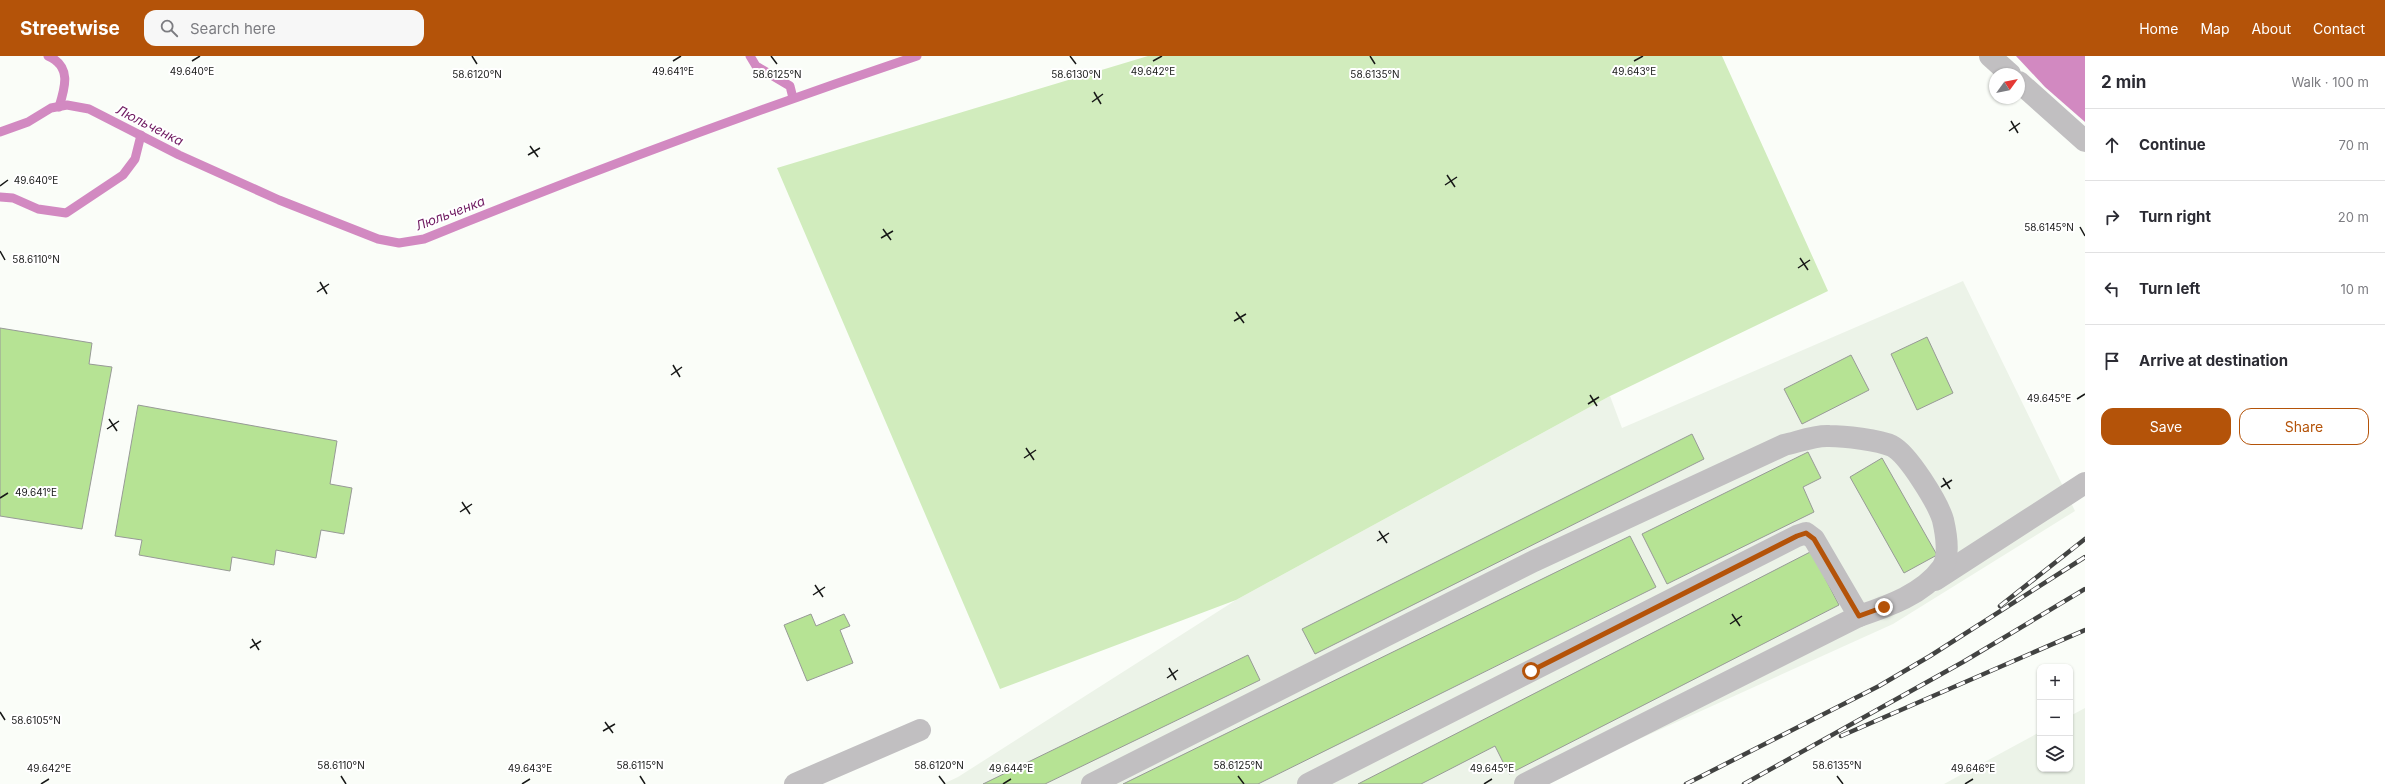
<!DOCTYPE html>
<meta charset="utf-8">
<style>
body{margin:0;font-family:Inter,sans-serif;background:#f7f7f7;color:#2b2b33}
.controls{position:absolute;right:12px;bottom:12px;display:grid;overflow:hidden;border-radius:8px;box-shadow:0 1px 3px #0004}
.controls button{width:36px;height:36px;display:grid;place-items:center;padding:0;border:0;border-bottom:1px solid #e1e1e2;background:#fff;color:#2b2b33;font:20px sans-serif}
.compass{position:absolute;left:1989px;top:12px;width:36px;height:36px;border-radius:50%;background:#fff;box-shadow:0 1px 3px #0004;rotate:57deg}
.stop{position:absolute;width:12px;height:12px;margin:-9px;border:3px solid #b45309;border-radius:50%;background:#fff}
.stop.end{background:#b45309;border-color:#fff;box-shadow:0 1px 4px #0008}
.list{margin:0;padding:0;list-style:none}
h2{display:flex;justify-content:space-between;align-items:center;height:52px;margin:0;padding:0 16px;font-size:17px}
h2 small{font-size:13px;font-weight:400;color:#7c7c81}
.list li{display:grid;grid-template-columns:26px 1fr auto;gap:12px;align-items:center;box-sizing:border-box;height:72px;padding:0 16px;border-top:1px solid #e1e1e2}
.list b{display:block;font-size:15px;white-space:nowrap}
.list em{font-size:13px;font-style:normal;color:#7c7c81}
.actions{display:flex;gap:8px;padding:12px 16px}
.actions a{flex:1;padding:9px 0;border:1px solid #b45309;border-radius:12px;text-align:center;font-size:14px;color:#b45309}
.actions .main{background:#b45309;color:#fff}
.icon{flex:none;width:22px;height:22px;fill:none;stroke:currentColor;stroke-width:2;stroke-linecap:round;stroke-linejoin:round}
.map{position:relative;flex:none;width:2085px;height:728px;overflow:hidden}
header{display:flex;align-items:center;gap:24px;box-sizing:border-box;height:56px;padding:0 20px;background:#b45309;color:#fff}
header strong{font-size:19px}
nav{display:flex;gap:22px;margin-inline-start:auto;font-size:14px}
.search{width:280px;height:36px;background:#f7f7f7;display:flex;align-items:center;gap:10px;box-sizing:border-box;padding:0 14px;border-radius:12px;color:#7c7c81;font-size:15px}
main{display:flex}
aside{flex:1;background:#fff}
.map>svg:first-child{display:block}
</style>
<header>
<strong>Streetwise</strong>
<div class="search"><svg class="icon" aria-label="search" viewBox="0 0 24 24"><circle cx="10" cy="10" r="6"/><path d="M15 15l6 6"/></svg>Search here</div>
<nav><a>Home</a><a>Map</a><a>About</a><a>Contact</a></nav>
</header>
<main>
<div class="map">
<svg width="2085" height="728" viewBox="0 0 2085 728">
<rect width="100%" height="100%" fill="#fafdf8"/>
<g fill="#ecf3e8">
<path d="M1963,225L2075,455L1893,568L1540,728H943L958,721L1236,544L1610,340L1622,372Z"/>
<path d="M2085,652V728H1944L2040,676V713H2070V660Z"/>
</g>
<path fill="#d1ecbd" d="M1148,0H1722L1828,235L1610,340L1236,544L1000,633L777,112Z"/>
<path fill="#d289c1" d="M2016,0H2085V66L2045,31Z"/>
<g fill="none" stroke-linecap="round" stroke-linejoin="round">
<g stroke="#d289c1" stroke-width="9">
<path d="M48,0C72,10 65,32 59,51"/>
<path d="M750,0L756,10L790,30L793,42"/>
<path d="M0,76L28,66L51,52L67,49L89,53L179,99L279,144L378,183L399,187L424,183C587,117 750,56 917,0"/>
<path d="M0,141L13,142L38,153L66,157L123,119L135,103L141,79"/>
</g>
</g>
<g fill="#b6e394" stroke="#979a96">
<path d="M0,272L92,287L89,308L112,311L82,473L0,460Z"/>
<path d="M1927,281L1953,337L1917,354L1891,298Z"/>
<path d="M1851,299L1869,334L1802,368L1784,333Z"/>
<path d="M138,349L337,385L330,428L352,432L344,478L321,474L316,502L276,494L274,509L232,501L230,515L139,499L142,484L115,480Z"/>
<path d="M1692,378L1704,403L1315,598L1302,573Z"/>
<path d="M1808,396L1821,422L1803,431L1814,456L1667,528L1642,478Z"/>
<path d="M1882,402L1937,499L1904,517L1850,421Z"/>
<path d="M1630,480L1656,531L1258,728H1123Z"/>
<path d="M1816,493L1825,522L1839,549L1509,718L1495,690L1421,728H1358Z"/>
<path d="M811,558L816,570L844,558L850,570L840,574L853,607L807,625L784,569Z"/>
<path d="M1248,599L1260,624L1045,728H983Z"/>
</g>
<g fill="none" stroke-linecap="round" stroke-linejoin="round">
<g stroke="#c1bfc1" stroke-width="22">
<path d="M1990,0L2010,18"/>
<path d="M2019,26L2085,85"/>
<path d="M1935,524L2085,427"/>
<path d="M795,728L920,674"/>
<path d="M1092,728L1534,505L1784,389C1798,386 1815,379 1829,380C1844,380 1879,384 1892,390C1908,398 1938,447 1943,464C1946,477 1950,501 1942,512C1923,538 1889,550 1859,560L1525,728"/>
<path d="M1308,728L1797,480L1806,477L1814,483L1859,560"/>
</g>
<defs>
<g id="rail">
<path d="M2000,550L2085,483"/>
<path d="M1841,680L2085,574"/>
<path d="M1686,728L1879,630L1930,600L2085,501"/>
<path d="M1744,728L1963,606L2085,533"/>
</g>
</defs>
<use href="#rail" stroke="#424342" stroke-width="4.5"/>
<use href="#rail" stroke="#fff" stroke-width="3" stroke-dasharray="9" stroke-linecap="butt"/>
</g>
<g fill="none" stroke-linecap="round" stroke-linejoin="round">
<path stroke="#b45309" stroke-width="5" d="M1531,615L1797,480L1806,477L1814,483L1859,560L1884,551"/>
</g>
<path fill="none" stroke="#171817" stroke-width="1.5" d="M472,0L477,8M771,0L777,8M1070,0L1076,8M1370,0L1375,8M192,5L200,0M673,5L681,0M1153,5L1162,0M1634,5L1643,0M1094,36L1101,48M1092,46L1103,38M2011,65L2018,77M2009,75L2020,67M530,90L538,101M528,99L540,92M1447,119L1455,131M1445,129L1457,121M0,130L8,124M2080,171L2085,180M883,173L891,184M881,182L893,175M0,195L5,204M1800,202L1808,214M1798,212L1810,204M320,226L327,238M317,236L329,228M1236,256L1244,267M1234,265L1246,258M673,309L680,321M671,319L682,311M1590,339L1597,350M2077,343L2085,338M1588,348L1599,341M109,363L117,375M107,373L119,365M1026,392L1034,404M1024,402L1036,394M1943,422L1950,433M1941,431L1952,424M0,442L8,437M462,446L470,458M460,456L472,448M1379,475L1387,487M1377,485L1389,477M815,529L823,541M813,539L825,531M1732,558L1740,570M1730,568L1742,560M252,583L259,594M250,592L261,585M1169,612L1176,624M1167,622L1178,614M0,656L5,664M605,666L613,677M603,675L615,668M341,720L346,728M640,720L645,728M939,720L945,728M1238,720L1244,728M1837,720L1843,728M41,728L49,723M522,728L530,723M1003,728L1011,723M1484,728L1492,723M1965,728L1973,723"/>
<g text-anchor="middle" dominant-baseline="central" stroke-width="4" stroke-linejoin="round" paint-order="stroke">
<g font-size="13" font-style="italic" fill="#6f1a61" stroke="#fff">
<text transform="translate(150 69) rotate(27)">Люльченка</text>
<text transform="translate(450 157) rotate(-21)">Люльченка</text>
</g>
</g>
<g font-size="10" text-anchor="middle" fill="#171817" stroke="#fff" stroke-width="4" stroke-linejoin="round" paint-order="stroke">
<text x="192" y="19">49.640°E</text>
<text x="1153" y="19">49.642°E</text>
<text x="1634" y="19">49.643°E</text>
<text x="673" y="19">49.641°E</text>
<text x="777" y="22">58.6125°N</text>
<text x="1375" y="22">58.6135°N</text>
<text x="477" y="22">58.6120°N</text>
<text x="1076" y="22">58.6130°N</text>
<text x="36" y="128">49.640°E</text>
<text x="2049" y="175">58.6145°N</text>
<text x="36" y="207">58.6110°N</text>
<text x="2049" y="346">49.645°E</text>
<text x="36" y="440">49.641°E</text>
<text x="36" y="668">58.6105°N</text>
<text x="341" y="713">58.6110°N</text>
<text x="640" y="713">58.6115°N</text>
<text x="939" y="713">58.6120°N</text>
<text x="1238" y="713">58.6125°N</text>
<text x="1837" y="713">58.6135°N</text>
<text x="49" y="716">49.642°E</text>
<text x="530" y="716">49.643°E</text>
<text x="1011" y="716">49.644°E</text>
<text x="1492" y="716">49.645°E</text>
<text x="1973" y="716">49.646°E</text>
</g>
</svg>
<div class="controls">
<button>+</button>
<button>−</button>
<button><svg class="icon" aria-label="layers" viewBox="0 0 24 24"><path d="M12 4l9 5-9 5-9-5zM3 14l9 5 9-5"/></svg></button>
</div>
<svg class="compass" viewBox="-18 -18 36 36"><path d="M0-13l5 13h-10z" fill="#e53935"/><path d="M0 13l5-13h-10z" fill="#7c7c81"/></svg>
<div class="stop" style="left:1531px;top:615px"></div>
<div class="stop end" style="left:1884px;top:551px"></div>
</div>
<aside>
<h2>2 min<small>Walk · 100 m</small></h2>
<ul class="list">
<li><svg class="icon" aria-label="ahead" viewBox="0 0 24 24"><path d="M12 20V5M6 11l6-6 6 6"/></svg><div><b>Continue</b></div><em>70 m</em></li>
<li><svg class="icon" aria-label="right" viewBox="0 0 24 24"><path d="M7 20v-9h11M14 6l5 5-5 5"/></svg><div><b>Turn right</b></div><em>20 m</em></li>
<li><svg class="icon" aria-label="left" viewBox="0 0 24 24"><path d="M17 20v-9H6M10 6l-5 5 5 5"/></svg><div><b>Turn left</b></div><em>10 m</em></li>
<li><svg class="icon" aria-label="arrive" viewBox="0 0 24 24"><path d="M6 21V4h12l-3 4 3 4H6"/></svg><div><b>Arrive at destination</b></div></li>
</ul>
<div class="actions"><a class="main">Save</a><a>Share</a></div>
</aside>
</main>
